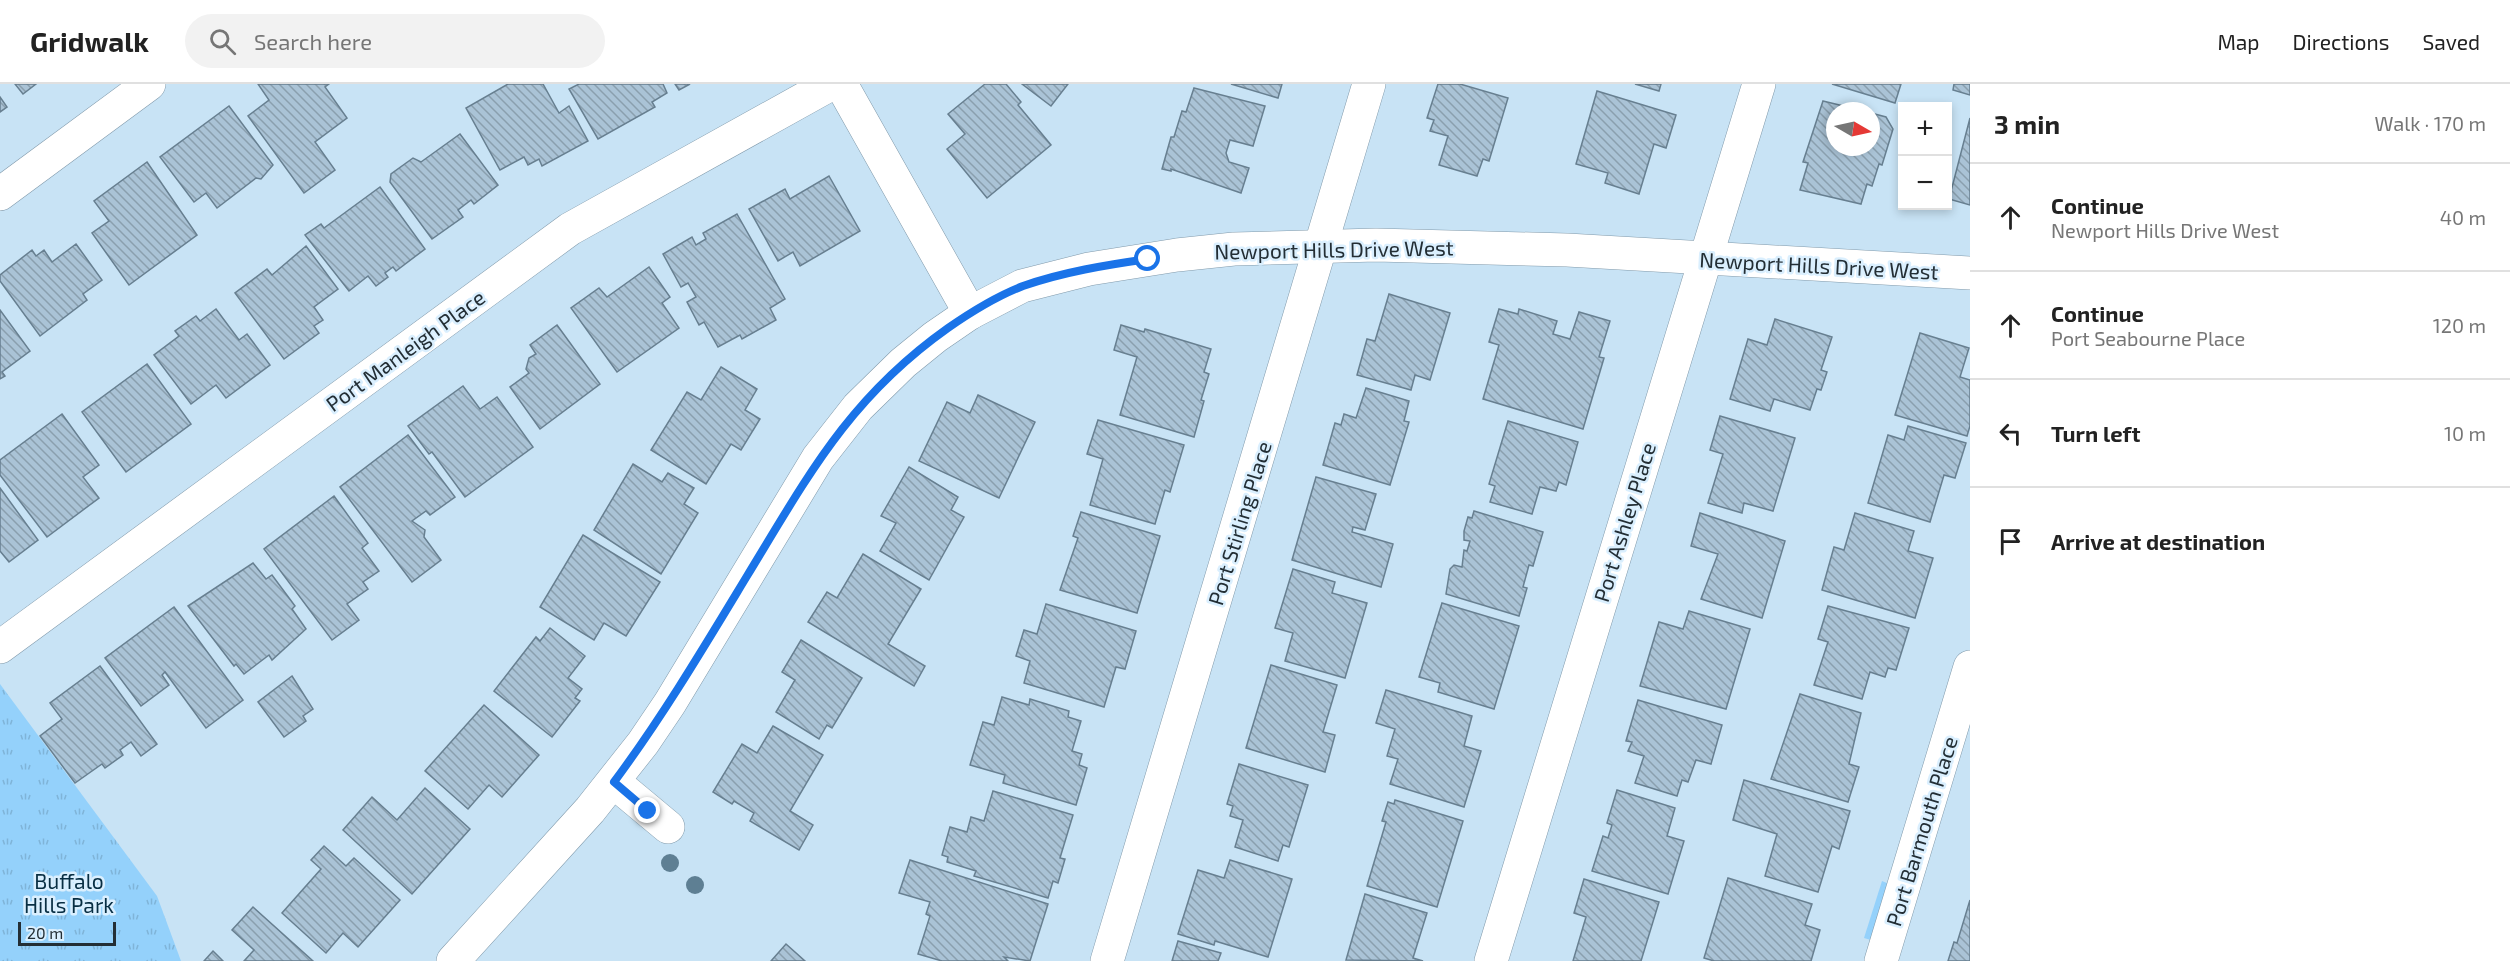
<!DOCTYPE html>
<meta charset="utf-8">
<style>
body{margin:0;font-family:"Exo 2",sans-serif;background:#f2f2f2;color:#222}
.controls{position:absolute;right:18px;top:18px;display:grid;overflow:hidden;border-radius:0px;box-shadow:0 3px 9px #0003}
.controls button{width:54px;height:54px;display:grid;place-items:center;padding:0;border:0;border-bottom:2px solid #e0e0e0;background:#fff;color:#222;font:30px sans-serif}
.compass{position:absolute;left:1826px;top:18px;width:54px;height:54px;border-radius:50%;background:#fff;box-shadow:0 3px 9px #0003;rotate:99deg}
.scale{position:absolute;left:18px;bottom:15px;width:98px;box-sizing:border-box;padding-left:6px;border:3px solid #232e35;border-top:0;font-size:16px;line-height:21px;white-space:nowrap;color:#232e35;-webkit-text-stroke:4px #daeffe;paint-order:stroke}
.stop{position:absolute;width:18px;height:18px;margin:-14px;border:4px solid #1a73e8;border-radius:50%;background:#fff}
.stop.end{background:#1a73e8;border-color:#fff;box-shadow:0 2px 6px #0008}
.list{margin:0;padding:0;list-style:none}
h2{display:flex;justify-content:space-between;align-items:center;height:78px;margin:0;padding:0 24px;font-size:26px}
h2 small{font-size:20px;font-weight:400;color:#767676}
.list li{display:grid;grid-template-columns:39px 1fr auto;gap:18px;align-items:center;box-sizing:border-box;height:108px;padding:0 24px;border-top:2px solid #e0e0e0}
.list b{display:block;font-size:22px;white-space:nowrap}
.list p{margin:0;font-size:20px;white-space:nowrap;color:#767676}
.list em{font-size:20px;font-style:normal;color:#767676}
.icon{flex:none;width:33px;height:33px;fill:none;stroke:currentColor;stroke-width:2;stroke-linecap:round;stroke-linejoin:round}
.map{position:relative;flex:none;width:1970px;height:877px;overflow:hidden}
header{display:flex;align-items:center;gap:36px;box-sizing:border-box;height:84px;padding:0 30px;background:#fff;border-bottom:2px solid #e0e0e0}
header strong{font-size:28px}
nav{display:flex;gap:33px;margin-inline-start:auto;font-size:21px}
.search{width:420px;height:54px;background:#f2f2f2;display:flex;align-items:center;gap:15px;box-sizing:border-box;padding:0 21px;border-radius:33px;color:#767676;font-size:22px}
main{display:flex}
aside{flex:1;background:#fff}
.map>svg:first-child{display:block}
</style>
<header>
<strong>Gridwalk</strong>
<div class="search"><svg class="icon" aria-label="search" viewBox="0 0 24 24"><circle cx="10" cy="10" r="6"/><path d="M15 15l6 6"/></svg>Search here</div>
<nav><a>Map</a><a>Directions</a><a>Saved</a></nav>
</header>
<main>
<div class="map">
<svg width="1970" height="877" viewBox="0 0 1970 877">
<defs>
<pattern id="grass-tufts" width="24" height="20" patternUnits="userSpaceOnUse" patternTransform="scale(1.5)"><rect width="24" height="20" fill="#94d1fb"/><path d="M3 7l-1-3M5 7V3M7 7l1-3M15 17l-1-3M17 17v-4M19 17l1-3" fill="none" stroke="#7fb4d8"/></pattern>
<pattern id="building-back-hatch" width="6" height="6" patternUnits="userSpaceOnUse" patternTransform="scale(1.5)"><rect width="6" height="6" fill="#aac3d6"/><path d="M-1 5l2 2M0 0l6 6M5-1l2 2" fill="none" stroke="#8a9fae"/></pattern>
</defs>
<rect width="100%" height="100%" fill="#c8e3f5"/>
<path fill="url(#grass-tufts)" d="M0,600L157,812L181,877H0Z"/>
<path fill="#94d1fb" d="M1882,797L1894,802L1871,856L1864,854Z"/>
<g fill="url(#building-back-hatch)" stroke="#677f90" stroke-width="1.5">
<path d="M15,0H36L23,10Z"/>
<path d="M329,0L325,3L347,34L315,58L335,86L304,109L248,32L269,16L258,0Z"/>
<path d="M508,0H543L559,29L569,22L588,57L542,82L539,75L528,81L524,73L500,86L466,24Z"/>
<path d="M579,0H663L667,9L652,18L655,23L598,55L569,5Z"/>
<path d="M675,0H690L679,6Z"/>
<path d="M985,0H1006L1021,18L1018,21L1051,61L987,114L947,65L965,50L948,30Z"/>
<path d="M1022,0H1068L1051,22Z"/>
<path d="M1231,0H1282L1278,14Z"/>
<path d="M1438,0H1460L1508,14L1489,77L1483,75L1477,92L1439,81L1448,52L1430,47L1434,36L1427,34Z"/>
<path d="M1635,0H1661L1659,7Z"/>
<path d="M1832,0H1901L1895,19Z"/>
<path d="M1954,0H1970V11L1953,6Z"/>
<path d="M1194,4L1265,22L1253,62L1230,56L1226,69L1229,78L1249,84L1241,109L1171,85V87L1162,85L1171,53H1174L1182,27L1186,28Z"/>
<path d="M1597,7L1676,31L1666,64L1654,60L1639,110L1605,99L1608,89L1576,80Z"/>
<path d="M0,13L7,23L0,28Z"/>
<path d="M1823,17L1864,27H1835V63H1871V29L1886,33L1893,45L1882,81L1879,80L1872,102L1867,100L1861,120L1800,106L1808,79L1803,78Z"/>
<path d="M229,22L273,81L261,95L256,94L217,124L206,109L194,118L160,73Z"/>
<path d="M1970,34V121L1949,115Z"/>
<path d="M460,50L498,101L474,120L471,116L458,126L463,133L432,155L390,98L391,90L413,74L421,78Z"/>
<path d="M147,78L197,151L129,201L92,149L109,137L94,117Z"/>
<path d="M829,92L860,147L800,182L793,168L778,177L749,125L785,105L790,115Z"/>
<path d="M380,103L425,165L396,187L393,183L385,189L388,193L376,202L368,192L349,207L305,151L321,140L324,144Z"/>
<path d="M737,130L785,215L770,224L776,236L742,255L740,251L718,263L704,238L699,241L687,218L696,213L688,199L681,203L663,170L692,153L696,161L706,155L703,149Z"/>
<path d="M76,160L102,196L83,210L87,216L40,252L0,197V191L32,166L36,172L44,166L52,178Z"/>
<path d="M306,162L338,205L314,223L323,236L314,242L319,249L284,275L235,209L267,185L272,191Z"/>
<path d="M649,183L670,213L662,219L679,244L617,288L571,224L599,204L607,213Z"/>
<path d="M1389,210L1450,229L1430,296L1415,291L1411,306L1357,291L1367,255L1375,257Z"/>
<path d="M216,225L239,256L247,250L270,281L226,314L216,301L191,320L154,271L179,252L175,247L196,232L200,237Z"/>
<path d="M1499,225L1518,230L1519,225L1557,237L1553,250L1570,255L1579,228L1610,237L1599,273L1604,274L1583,345L1483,315L1499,261L1489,258Z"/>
<path d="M0,226L30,267L2,288L5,292L0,295Z"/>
<path d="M1775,235L1832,253L1821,286L1827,288L1821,306L1817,305L1810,326L1774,315L1770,327L1730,315L1748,255L1767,261Z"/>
<path d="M557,241L600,300L540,345L510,303L529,289L526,285L529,274L536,270L530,261Z"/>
<path d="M1121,241L1144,248L1145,245L1211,265L1204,288L1209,290L1201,316L1204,317L1194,353L1120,331L1137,273L1114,266Z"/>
<path d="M1920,249L1969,264L1960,293L1970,296V342L1967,352L1895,331Z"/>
<path d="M147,280L191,340L126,388L82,328Z"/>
<path d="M721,283L757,305L745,326L760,335L741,366L731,360L706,400L651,366L687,308L701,316Z"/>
<path d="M463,302L480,325L497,313L533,363L465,413L432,368L429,370L408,342Z"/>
<path d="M1366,304L1409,317L1404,337L1409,338L1390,401L1323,381L1335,339L1341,341L1344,330L1356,334Z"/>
<path d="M978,311L1035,338L999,414L919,377L947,318L970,329Z"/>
<path d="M62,330L99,381L83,393L99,414L47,453L0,391V376Z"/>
<path d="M1720,332L1795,354L1773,427L1744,419L1742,429L1708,419L1723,370L1710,366Z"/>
<path d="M1098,336L1184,361L1170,408L1165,406L1155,440L1090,421L1103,375L1087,370Z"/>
<path d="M1508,337L1578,358L1566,401L1559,398L1556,407L1540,403L1532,430L1490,418L1495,402L1489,400Z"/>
<path d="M1908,342L1966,359L1955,394L1944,391L1930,438L1868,419L1888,351L1904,356Z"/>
<path d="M408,351L455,413L430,431L426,427L412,437L425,446L424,453L441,476L412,498L340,403Z"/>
<path d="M633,380L662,398L668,389L694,404L684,420L698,429L661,490L594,446Z"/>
<path d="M909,383L958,413L951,426L964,433L929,496L880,467L896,439L881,432Z"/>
<path d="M1316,393L1376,410L1365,446L1353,443L1352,448L1393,460L1381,503L1292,476Z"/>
<path d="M0,404L38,456L9,478L0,467Z"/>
<path d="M334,412L368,459L362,464L379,487L363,498L368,505L347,520L359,536L332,556L264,465Z"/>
<path d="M1474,427L1543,448L1533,482L1529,481L1523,503L1527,504L1519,532L1446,510L1450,485L1454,481L1462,483L1464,466L1467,467L1470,457L1464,456V447L1468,433L1472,434Z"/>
<path d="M1081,428L1160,452L1137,529L1060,506L1078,454L1073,452Z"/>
<path d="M1700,429L1785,457L1762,534L1701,515L1718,470L1691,462Z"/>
<path d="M1855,429L1914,447L1908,467L1933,474L1915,534L1822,506L1834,463L1844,466Z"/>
<path d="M583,451L660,498L626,552L604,539L594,556L540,523Z"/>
<path d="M863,470L921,505L888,560L925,582L914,602L808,538L827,508L837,514Z"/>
<path d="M253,479L266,495L272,491L295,522L292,525L306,545L272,576L269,571L244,590L236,580L234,582L188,522Z"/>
<path d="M1293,485L1335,498L1332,509L1367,519L1345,594L1285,577L1293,549L1275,544Z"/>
<path d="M1442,519L1519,542L1494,625L1438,608L1440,599L1419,593Z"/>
<path d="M1046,520L1136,547L1125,585L1116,583L1104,623L1024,599L1030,577L1016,572L1024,546L1037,550Z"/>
<path d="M1828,522L1909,544L1896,586L1888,584L1885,593L1870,588L1862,615L1814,601L1828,558L1818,555Z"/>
<path d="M174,523L243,616L206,644L165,588L162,591L169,601L141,622L105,574Z"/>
<path d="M1689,527L1750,545L1726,625L1640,602L1659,538L1683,545Z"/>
<path d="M550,544L585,572L568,594L582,605L575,614L580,617L552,653L494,607L536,553L540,557Z"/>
<path d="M801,556L862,594L832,644L827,641L819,655L776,628L795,596L782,588Z"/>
<path d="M1271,581L1337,601L1323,648L1335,651L1325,688L1246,664Z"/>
<path d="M100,582L157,660L141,672L131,658L120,666L123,671L105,684L102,680L75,699L40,652L62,635L50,619Z"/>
<path d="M292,592L313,625L303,632L306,637L284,653L258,618Z"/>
<path d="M1386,606L1472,632L1464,662L1481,667L1464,723L1390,700L1398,675L1387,672L1395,645L1376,639Z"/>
<path d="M1800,610L1861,629L1849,680L1859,683L1848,718L1771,695Z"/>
<path d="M1002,613L1029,621L1030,615L1069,627L1068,633L1081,637L1072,667L1082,670L1079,681L1087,684L1076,721L1003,699L1005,691L970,681L983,638L994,641Z"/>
<path d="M1638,616L1722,641L1711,680L1696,676L1688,698L1682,696L1677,712L1635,699L1644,672L1628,667L1632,658L1626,657Z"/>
<path d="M484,621L539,671L502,713L489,701L468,725L425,687Z"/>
<path d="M773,642L823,671L790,727L813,741L799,766L750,737L754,729L734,717L732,720L713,708L742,660L757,669Z"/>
<path d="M1239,680L1308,701L1289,763L1283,761L1278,777L1235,763L1243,736L1230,732L1233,722L1227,720Z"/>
<path d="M1744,696L1850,727L1839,765L1832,762L1818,808L1765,792L1777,750L1733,736Z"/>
<path d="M425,704L470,745L412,810L343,746L372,713L397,736Z"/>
<path d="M1617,706L1675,724L1667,752L1684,757L1668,810L1592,787L1603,752L1608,754L1612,741L1607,739Z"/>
<path d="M993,707L1073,731L1060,774L1065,775L1058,799L1053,797L1048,814L974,792L976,787L947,778L948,773L942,771L950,743L967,748L971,733L984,737Z"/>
<path d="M1395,716L1463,737L1437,823L1367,802L1386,738L1382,737L1388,718L1394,720Z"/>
<path d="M324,762L346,782L354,774L400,816L358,863L343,849L326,869L282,829L321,785L311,776Z"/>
<path d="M910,776L1048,820L1030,877L1004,873L1008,877H942L918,870L930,832L926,830L930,818L899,809Z"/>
<path d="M1230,776L1292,795L1268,873L1215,857L1214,861L1178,850L1198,786L1224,794Z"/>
<path d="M1728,794L1812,820L1805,841L1820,846L1811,877H1714L1704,874Z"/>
<path d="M1584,795L1659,818L1641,877H1573L1586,833L1574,829Z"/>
<path d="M1365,810L1427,829L1413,874L1423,877L1346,876Z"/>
<path d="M1970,816V877H1948L1954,858L1957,859Z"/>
<path d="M253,823L313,877H244L254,866L232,846Z"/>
<path d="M1178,857L1221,869L1218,877H1172Z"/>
<path d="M786,860L805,877H771Z"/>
<path d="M213,867L223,877H204Z"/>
</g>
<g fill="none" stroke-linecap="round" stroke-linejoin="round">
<defs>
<g id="minor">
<path d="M841,0L970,229"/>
<path d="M0,110L149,0"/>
<path d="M0,563L570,145L831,0"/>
<path d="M614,698L668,743"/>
<path d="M453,877L590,726L643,659L670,619L818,374L858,323L903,279L935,253L970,229L1022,202L1089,185L1177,171L1234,165L1376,161L1567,166L1970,189"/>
<path d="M1107,877L1369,0"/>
<path d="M1491,877L1759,0"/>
<path d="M1881,877L1970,583"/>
</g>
</defs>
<use href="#minor" stroke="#819aab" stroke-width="34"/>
<use href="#minor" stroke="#fff" stroke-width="33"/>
</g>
<g fill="#5e7f93">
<circle cx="670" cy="779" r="9"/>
<circle cx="695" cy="801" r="9"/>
</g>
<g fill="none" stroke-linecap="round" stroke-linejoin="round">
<path stroke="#1a73e8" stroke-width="8" d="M648,727L614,698C663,632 704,563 747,492C808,392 849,314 948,244C971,228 997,212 1023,202C1063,188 1106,181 1148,175"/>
</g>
<g text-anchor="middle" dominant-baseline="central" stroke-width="5" stroke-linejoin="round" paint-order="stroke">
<g font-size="21" fill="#232e35" stroke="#daeffe">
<text transform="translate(1334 165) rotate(-1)">Newport Hills Drive West</text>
<text transform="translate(1819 181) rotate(3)">Newport Hills Drive West</text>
<text transform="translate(405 266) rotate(-36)">Port Manleigh Place</text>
<text transform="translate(1624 438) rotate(-73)">Port Ashley Place</text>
<text transform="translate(1239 439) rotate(-73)">Port Stirling Place</text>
<text transform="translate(1921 747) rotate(-73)">Port Barmouth Place</text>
</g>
<g font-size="21" fill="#082e43" stroke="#daeffe">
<text x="69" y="796">Buffalo<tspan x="69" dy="24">Hills Park</tspan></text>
</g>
</g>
</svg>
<div class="controls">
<button>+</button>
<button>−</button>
</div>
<svg class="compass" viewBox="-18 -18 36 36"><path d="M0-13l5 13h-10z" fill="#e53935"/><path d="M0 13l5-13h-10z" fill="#767676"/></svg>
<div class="scale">20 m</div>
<div class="stop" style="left:1148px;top:175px"></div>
<div class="stop end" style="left:648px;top:727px"></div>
</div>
<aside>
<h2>3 min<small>Walk · 170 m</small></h2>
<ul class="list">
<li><svg class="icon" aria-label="ahead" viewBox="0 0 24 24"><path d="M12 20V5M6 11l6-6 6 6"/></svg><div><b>Continue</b><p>Newport Hills Drive West</p></div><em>40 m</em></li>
<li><svg class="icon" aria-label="ahead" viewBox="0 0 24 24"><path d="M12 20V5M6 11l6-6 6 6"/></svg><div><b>Continue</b><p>Port Seabourne Place</p></div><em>120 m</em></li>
<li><svg class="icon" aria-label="left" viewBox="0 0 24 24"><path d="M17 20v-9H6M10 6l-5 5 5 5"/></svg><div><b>Turn left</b></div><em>10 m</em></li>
<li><svg class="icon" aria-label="arrive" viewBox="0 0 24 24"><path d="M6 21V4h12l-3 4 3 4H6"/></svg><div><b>Arrive at destination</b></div></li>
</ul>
</aside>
</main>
